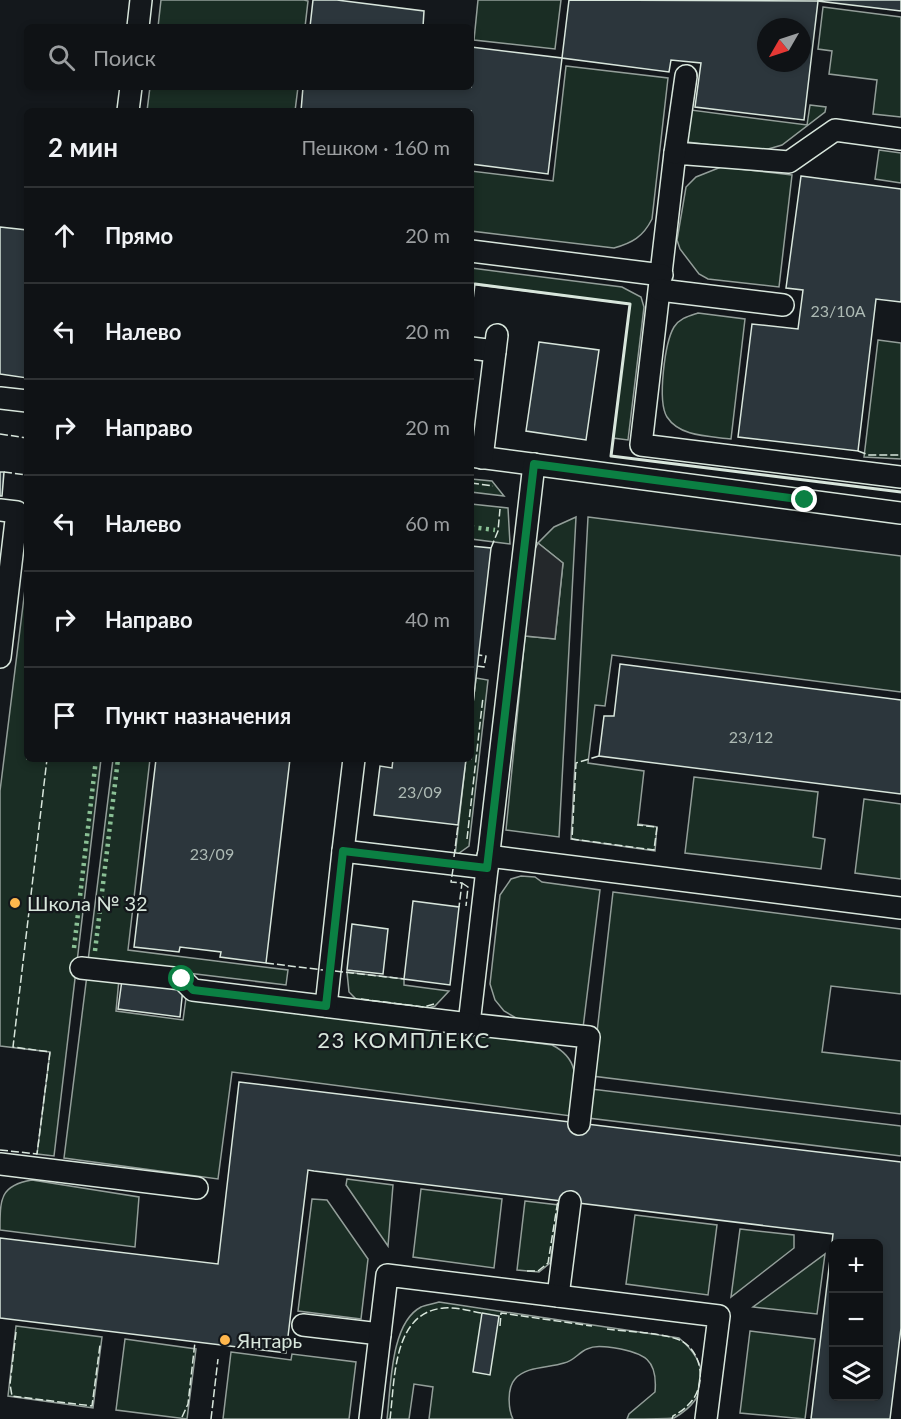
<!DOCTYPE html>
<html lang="ru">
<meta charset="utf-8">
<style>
body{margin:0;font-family:Lato,sans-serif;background:#181b1e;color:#f1f3f6}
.controls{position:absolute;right:18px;bottom:18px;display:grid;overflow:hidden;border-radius:9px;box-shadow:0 3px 9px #0003}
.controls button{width:54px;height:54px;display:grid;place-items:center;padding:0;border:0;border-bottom:2px solid #2f3234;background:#0f1215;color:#f1f3f6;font:30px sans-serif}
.compass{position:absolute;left:757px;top:18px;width:54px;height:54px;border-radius:50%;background:#0f1215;box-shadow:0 3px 9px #0003;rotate:231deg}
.stop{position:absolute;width:18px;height:18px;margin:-14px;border:4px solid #0b8043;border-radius:50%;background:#fff}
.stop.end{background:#0b8043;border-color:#fff;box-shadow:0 2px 6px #0008}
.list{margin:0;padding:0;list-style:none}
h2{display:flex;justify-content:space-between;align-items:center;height:78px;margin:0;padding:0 24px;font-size:26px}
h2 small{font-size:20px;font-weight:400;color:#9b9ea0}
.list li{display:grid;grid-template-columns:39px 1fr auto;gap:18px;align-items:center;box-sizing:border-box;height:96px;padding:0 24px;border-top:2px solid #2f3234}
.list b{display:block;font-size:22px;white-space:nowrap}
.list em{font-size:20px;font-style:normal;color:#9b9ea0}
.icon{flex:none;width:33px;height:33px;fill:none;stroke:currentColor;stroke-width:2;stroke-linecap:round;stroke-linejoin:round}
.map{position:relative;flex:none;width:901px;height:1419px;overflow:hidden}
.search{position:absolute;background:#0f1215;box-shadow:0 3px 9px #0003;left:24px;top:24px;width:450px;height:66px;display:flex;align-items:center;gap:15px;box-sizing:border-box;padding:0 21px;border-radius:9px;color:#9b9ea0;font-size:22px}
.panel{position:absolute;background:#0f1215;box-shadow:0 3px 9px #0003;left:24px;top:108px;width:450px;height:654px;border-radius:9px}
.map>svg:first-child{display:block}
</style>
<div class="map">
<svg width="901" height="1419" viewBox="0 0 901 1419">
<rect width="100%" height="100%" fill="#14181c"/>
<g fill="#1a2d24" stroke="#939e99" stroke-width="1.5">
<path d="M161,0H304L308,1L305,27H158Z"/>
<path d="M478,0H561L555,49L474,40Z"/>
<path d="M823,7L901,17V117L873,114L877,80L829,74L832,51L818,49Z"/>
<path d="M566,66L668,78L652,219C643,237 632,243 614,248L471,231V171L553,181Z"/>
<path d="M150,87H298L295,111H147Z"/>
<path d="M810,105L826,107L825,112L782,145L761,151L687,142L691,110L807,125Z"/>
<path d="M879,150L901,153V183L875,179Z"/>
<path d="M721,167L792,175L779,287L708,279L699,274L680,249L677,240L686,187L696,177Z"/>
<path d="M471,268L622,287L641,297L644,307L628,440L613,438L630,304L471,284Z"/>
<path d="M698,313L745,319L731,439C709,436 680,437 667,417C657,401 665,342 674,327C680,318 689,316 698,313Z"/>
<path d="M878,340L901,343V459L864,457Z"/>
<path d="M471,479L492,481L504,496L471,492Z"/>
<path d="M471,504L508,508L510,544L471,539Z"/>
<path d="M576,517L559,837L506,830L525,636L555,639L563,563L538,543L554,527Z"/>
<path d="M588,517L901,556V692L612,655L605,706L595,705L588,763L644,771L638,824L657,827L655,851L571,839Z"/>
<path d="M27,573V759H101L54,1156L37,1154L50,1052L0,1046V791Z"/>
<path d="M476,678L488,680L469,846L455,856L466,759H471V721Z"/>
<path d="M113,759H150L128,950L288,970L286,985L88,961Z"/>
<path d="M694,777L818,792L813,837L825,839L821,869L685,853Z"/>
<path d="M864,799L901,804V879L855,873Z"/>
<path d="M521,876L535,877L542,882L600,890L583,1028L518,1019L504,1011L495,1000L490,984L500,895L511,879Z"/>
<path d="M613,892L901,929V994L831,986L822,1052L901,1061V1114L592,1076Z"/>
<path d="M347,972L404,979V985L449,991L435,1006L425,1009L358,1001L349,992Z"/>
<path d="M87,975L119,979L116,1011L183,1020L186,998L552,1045C584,1061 574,1086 571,1116L232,1072L218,1179L64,1158Z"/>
<path d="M591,1089L901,1126V1156L588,1118Z"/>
<path d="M347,1179L393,1185L388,1246L346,1185Z"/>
<path d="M32,1180L139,1197L135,1247L0,1230C0,1199 0,1185 32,1180Z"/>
<path d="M421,1189L502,1199L494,1268L413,1257Z"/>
<path d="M312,1199L327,1200L368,1259L361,1319L298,1311Z"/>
<path d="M525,1201L559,1205L550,1263L539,1272L517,1270Z"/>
<path d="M635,1215L717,1225L708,1295L626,1284Z"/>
<path d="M740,1229L794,1235V1248L731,1297Z"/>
<path d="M825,1254L817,1314L753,1307Z"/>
<path d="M439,1302L679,1338C710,1364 711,1397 674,1418C664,1419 639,1419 627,1419L629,1414L655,1392C658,1359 644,1353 615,1348C606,1347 596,1345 587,1349C579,1352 574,1361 564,1363C549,1368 526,1366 515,1379C507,1388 508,1409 513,1419H429L433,1387L414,1384L409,1419H387C391,1388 390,1323 421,1307C426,1305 433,1304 439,1302Z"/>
<path d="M16,1326L102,1337L93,1408L8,1396Z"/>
<path d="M750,1331L815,1339L805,1419L740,1413Z"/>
<path d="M125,1339L196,1349L187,1419L116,1410Z"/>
<path d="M231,1352L291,1360L292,1354L356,1362L349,1419H223Z"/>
</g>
<path fill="#24282b" stroke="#939e99" stroke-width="1.5" d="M538,543L563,563L555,639L525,636L533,553Z"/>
<g fill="#2c363c" stroke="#d8e6dc" stroke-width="1.5" fill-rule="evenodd">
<path d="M313,0H337L424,11L423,27H310Z"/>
<path d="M569,0L818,1L804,120L695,107L701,63L671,60L669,72L562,58ZM766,27H802V63H766Z"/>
<path d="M901,0V11L818,1V0Z"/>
<path d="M471,47L562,58L548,174L471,164V111H301L303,87H471Z"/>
<path d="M801,176L901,189V302L876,299L858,451L738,437L752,324L798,329L803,290L786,288Z"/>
<path d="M0,227L27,230V378L0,374Z"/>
<path d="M471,284H475L471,316Z"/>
<path d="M539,342L599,350L586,440L526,431Z"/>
<path d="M0,472H4L2,496H0Z"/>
<path d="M471,546L491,548L471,721Z"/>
<path d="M620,664L901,700V794L599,756L604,716H614Z"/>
<path d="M156,759H290L266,963L220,957L221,952L180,947L179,952L134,947Z"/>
<path d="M393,759H466L458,825L374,815L380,766L392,768Z"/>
<path d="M413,901L459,907L450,985L404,979Z"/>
<path d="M352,924L388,929L383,974L347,970Z"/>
<path d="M122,980L183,988L180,1017L118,1009Z"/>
<path d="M239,1082L901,1162V1328L890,1419H811L833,1234L314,1171L308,1170L286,1353L0,1318V1238L218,1264ZM834,1244H878V1396H834Z"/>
<path d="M482,1313L499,1316L490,1375L473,1372Z"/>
</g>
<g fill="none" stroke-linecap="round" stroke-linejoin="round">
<defs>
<g id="service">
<path d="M138,27L141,0"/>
<path d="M128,111L131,87"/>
<path d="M901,139L835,130L789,162L675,153L641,445L901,477"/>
<path d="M675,153L686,76"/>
<path d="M471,251L662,275"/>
<path d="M660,290L783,305"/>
<path d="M471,348L495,351"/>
<path d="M0,398L27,401"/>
<path d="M471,456L901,513"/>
<path d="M482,458L497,335"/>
<path d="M534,464L469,1024L589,1037L579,1124"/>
<path d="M0,510L17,512L0,657"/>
<path d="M343,851L354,759"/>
<path d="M488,856L901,908"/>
<path d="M81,968L182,979L193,990L469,1024"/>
<path d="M326,1006L343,851L487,868"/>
<path d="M0,1164L197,1188"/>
<path d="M558,1296L570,1202"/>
<path d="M303,1325L380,1334"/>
<path d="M370,1419L387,1275L719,1316L706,1419"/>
</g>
</defs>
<use href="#service" stroke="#d8e6dc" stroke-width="24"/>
<use href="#service" stroke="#14181c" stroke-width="21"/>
<g stroke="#8ac095" stroke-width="4.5" stroke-dasharray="3 4.5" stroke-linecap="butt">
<path d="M471,527L495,530"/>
<path d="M74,948L96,759"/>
<path d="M95,951L118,759"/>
</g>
<g stroke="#d8e6dc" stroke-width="1.5" stroke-dasharray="8 3" stroke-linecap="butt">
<path d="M0,434L27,438"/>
<path d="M858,451L869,455H901"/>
<path d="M4,472L27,475"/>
<path d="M471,483L493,486"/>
<path d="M491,548L498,531L500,509"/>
<path d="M477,666L484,667L486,656L479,655"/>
<path d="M599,756L576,763L572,839L654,850L657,827L637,825"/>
<path d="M467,839L483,697"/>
<path d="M454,857L458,825"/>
<path d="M453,869L451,882L462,883L459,907"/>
<path d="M462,883L468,887L466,906"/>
<path d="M266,963L323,970"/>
<path d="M335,971L404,979"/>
<path d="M361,999L424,1007L434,1004"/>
<path d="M0,1150L37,1154L50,1052L13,1047L47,759"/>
<path d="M527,1271H538L548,1263L558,1200"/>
<path d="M500,1326L501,1313L592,1326"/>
<path d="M607,1329C629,1332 656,1332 677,1339C703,1348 708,1387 688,1405C684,1410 678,1413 673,1416L672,1419"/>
<path d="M16,1332L10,1384L12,1396L92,1406L100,1345"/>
<path d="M182,1417L188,1404L195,1342"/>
<path d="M211,1419L218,1359"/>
<path d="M390,1419C395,1381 392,1312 444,1308C456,1307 470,1311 481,1313"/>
</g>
<path stroke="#d8e6dc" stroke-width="3" d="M475,284L630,304L611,456L901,492"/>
</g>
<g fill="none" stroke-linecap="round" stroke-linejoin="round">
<path stroke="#0b8043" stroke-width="8" d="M182,979L193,990L326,1006L343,851L487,868L534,464L805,500"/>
</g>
<g fill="#ffb74d" stroke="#14181c" stroke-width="2">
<circle cx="15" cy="903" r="6"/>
<circle cx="225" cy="1340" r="6"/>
</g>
<g text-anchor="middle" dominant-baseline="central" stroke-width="4.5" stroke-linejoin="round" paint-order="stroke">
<g font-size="16" fill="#adbab4">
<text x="838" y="310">23/10А</text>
<text x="751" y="736">23/12</text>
<text x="420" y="791">23/09</text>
<text x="212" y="853">23/09</text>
</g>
<g font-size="20" fill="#d8e6dc" stroke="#14181c" text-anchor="start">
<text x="27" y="903">Школа № 32</text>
<text x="237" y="1340">Янтарь</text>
</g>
<g font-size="22" letter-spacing="1.5" fill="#d8e6dc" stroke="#14181c">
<text x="404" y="1039">23 КОМПЛЕКС</text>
</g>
</g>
</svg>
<div class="controls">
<button>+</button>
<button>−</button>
<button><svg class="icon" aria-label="layers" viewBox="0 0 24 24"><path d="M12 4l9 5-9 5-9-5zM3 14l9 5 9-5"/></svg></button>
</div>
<svg class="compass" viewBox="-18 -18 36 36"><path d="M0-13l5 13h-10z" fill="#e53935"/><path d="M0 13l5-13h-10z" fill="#9b9ea0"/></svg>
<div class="stop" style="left:182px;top:979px"></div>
<div class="stop end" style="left:805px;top:500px"></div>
<div class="search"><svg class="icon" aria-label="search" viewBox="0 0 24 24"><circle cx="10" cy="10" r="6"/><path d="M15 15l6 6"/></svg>Поиск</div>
<section class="panel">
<h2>2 мин<small>Пешком · 160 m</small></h2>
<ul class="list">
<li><svg class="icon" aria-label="ahead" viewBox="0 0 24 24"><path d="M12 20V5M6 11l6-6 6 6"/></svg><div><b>Прямо</b></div><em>20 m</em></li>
<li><svg class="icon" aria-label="left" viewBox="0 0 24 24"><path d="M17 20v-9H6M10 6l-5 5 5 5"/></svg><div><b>Налево</b></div><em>20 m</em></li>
<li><svg class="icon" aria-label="right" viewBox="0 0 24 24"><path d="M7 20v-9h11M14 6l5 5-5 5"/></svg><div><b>Направо</b></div><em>20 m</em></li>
<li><svg class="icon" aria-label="left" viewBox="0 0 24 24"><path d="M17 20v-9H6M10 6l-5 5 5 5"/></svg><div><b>Налево</b></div><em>60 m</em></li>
<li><svg class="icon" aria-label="right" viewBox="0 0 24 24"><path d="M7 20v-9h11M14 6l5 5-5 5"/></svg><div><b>Направо</b></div><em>40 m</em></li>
<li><svg class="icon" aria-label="arrive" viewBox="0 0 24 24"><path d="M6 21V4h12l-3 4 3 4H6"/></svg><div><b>Пункт назначения</b></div></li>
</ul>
</section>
</div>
